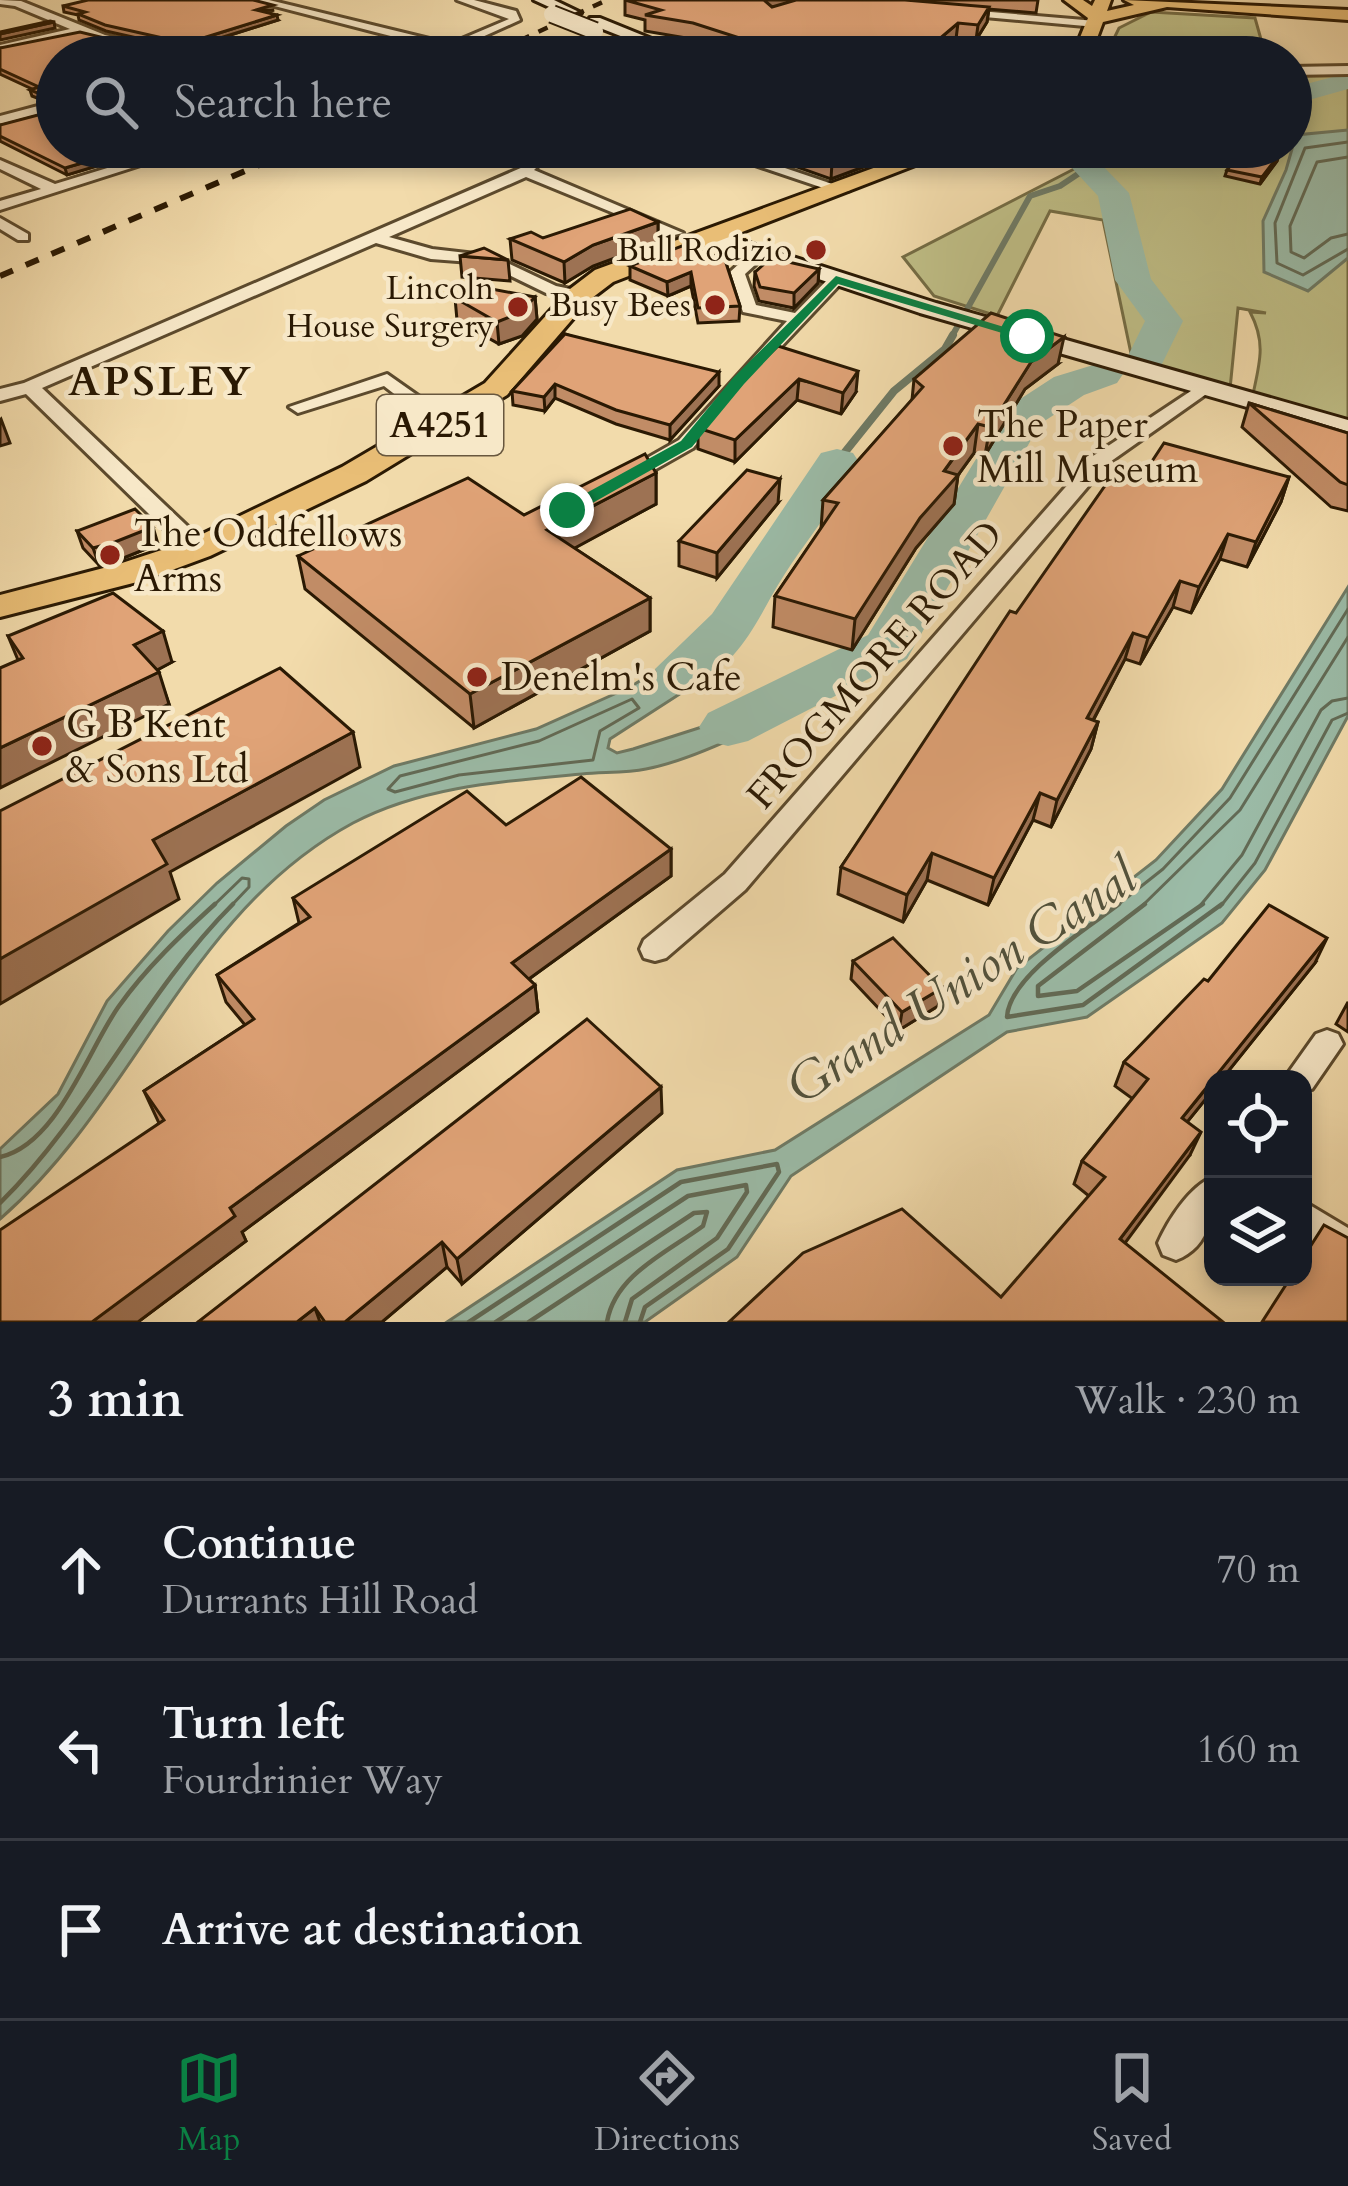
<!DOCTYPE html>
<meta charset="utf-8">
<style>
body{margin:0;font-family:Cardo,serif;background:#20242c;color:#f1f3f6}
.controls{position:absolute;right:36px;bottom:36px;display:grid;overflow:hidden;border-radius:24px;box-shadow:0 6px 18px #0003}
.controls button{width:108px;height:108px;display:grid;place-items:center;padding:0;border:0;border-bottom:3px solid #363941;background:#171b24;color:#f1f3f6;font:60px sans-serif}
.stop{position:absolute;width:36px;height:36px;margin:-27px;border:9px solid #0b8043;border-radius:50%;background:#fff}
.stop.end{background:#0b8043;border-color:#fff;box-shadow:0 3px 12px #0008}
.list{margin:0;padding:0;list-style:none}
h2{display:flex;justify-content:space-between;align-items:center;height:156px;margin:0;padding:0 48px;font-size:51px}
h2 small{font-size:39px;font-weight:400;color:#9ea1a6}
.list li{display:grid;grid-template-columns:78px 1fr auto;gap:36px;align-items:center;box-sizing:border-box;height:180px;padding:0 48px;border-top:3px solid #363941}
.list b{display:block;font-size:45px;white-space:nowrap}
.list p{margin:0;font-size:39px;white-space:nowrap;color:#9ea1a6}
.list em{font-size:39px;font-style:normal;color:#9ea1a6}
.icon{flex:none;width:66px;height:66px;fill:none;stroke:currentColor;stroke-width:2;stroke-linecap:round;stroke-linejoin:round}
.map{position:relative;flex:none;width:1348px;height:1322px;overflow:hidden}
.search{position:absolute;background:#171b24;box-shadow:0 6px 18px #0003;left:36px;right:36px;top:36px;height:132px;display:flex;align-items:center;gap:30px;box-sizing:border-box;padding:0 42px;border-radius:66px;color:#9ea1a6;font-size:45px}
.sheet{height:696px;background:#171b24}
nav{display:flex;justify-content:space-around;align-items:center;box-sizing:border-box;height:168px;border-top:3px solid #363941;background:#171b24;font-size:33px;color:#9ea1a6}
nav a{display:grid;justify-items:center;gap:6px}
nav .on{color:#0b8043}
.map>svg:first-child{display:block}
</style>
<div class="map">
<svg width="1348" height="1322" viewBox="0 0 1348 1322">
<rect width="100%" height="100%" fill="#f2dbab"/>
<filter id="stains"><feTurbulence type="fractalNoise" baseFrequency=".00167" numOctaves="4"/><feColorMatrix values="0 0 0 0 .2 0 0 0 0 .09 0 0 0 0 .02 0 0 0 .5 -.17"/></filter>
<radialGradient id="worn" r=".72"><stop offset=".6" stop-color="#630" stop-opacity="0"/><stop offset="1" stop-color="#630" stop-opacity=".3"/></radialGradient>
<g fill="#bfbe86" stroke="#746c44" stroke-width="3">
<path d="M1151,12L1255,18L1266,57H1105L1119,28Z"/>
<path d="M1291,74H1348V421L1253,394C1260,362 1266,342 1250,312L1266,313L1238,308L1230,389L1133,363L1103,220L1050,211L997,316L934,296L903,257L1076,168L1073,151L1057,147H1291Z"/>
</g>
<g fill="#9bbba7" stroke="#6e7a65" stroke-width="3">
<path d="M1348,130V258L1308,291L1264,272L1263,221L1286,170L1296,135Z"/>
<path d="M1348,587V716L1265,870L1222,923L1087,1017L1007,1032L791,1176L737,1257L645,1322H447L677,1170L775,1150L989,1015L1017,968L1156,860L1222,789Z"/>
<path d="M735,622L740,639L717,670L610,739L608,748L617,753L633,749L836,684C789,713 699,759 646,769C626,773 603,772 582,774C505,781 423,786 353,823C187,913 137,1100 0,1219V1149L58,1094L107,1001L168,931L217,883L286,826L324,800L394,766L536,729L630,687Z"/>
</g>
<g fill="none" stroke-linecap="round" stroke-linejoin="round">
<g stroke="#626a55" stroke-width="3">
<path d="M1348,142L1305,148L1275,223L1277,263L1303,275L1348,249"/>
<path d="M1348,157L1317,162L1290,226L1291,252L1304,258L1331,238L1348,234"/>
<path d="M632,699L639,708L600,731L593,760L459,775L395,792L388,789L400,776L539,741Z"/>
<path d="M212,907L242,878L249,879V887L230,907"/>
<path d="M1115,907L1163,869L1230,798L1348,609"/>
<path d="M1141,907L1240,810L1348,637"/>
<path d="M1199,907L1242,855L1321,710L1332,701L1348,698"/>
<path d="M1220,907L1255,863L1332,720L1348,713"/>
</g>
<g stroke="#626a55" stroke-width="4.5">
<path d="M1119,904C1088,928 1009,976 1007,1017L1083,1005L1222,904"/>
<path d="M1145,904L1038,986V996L1077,991L1203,904"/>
<path d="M0,1157C58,1144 88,1049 119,1006C146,968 181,935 215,904"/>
<path d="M0,1203C91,1113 143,994 233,904"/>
<path d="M469,1322L681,1182L777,1164L779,1172L728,1249L645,1307L640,1322"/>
<path d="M496,1322L688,1196L746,1185L747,1192L717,1238L632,1299L625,1322"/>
<path d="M529,1322L694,1213L707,1212L703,1226C666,1253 615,1275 607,1322"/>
</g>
<path stroke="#6e7a65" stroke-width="6" d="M951,338L1030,196L1060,186L1087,168"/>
<path stroke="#6e7a65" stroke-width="8" d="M837,462L894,391L945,349L953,335"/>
<g fill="#9bbba7" fill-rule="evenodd">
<path d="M1348,73V89L1291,105V88Z"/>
<path d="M1070,147H1100L1102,165L1129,193L1151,279L1183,321L1161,366H1133L1127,358L1145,321L1115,280L1098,196L1072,168Z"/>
<path d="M1103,362L1117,365L1123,374L1117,383L1084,395L1040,424L907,659L748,741L728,746L708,741L699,727L708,713L868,635L1008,407L1054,377Z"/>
<path d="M837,449L853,453L859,462C834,510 797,550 771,597C754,628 734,665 699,682C686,688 676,685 663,681L655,669L712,614L821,453Z"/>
</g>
<defs>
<g id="street">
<path d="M0,0L21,1L105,35L203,57H180L81,33L0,51V45L70,29L15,6L0,4Z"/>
<path d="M251,0H269L450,44L509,19L457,0H474L516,11L520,20L440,56L434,53L441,49Z"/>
<path d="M955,9L1096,21L1101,24L1096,27L951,14Z"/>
<path d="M1348,66V74L1291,75V67Z"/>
<path d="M57,101V109L0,124V116Z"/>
<path d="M176,147H197L0,210V201L41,189L0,169V160L55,184Z"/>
<path d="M480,147C500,147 524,151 537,167L534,170L683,233L670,236L526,177L389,237L432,249L493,256L556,286L585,292V298L546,293L484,263L431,259L376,243L42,388L206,544L209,549L206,554H190L26,394L0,401V389L24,383L523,167Z"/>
<path d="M702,147H723L850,190L838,193Z"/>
<path d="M0,218L28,234V240H18L0,229Z"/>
<path d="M742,261L756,264L745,274L756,305L795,313L830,277L844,280L745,385L693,448L633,482H619V474L679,440L787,321L743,312L729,273Z"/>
<path d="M387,374L451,419V427H437L384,386L298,413L289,407Z"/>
<path d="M1206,381L1212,382V390L1107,464L745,890L666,958L655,961L644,958L640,949L644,940L725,874L1093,456Z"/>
<path d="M1327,1030L1338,1034L1343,1044L1312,1089L1303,1092V1079H1284L1316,1034Z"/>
<path d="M1213,1177C1213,1211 1212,1246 1176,1260L1163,1255L1158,1243C1168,1220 1190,1186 1213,1177Z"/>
<path d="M1303,1201L1348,1228V1267L1303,1239Z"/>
</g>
<g id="secondary">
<path d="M534,0H554L581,13L569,16Z"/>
<path d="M590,18H600L696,57H674L590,24Z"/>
<path d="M715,232L936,303L1348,420V436L920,313L708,242V234Z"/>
</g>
<g id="primary">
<path d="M1064,0H1083L1092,6L1095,0H1111L1107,11L1134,5L1124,0L1348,10V20L1167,7L1103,22L1090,57H1072L1088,18Z"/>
<path d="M931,147H962L613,282L588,301L507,395L366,481L210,556L145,580L0,617V595L119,564L186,542L342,467L485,383L570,289L595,270Z"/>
</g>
</defs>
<use href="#street" stroke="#5c4a2d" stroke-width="6"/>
<use href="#secondary" stroke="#2a1903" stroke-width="6"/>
<use href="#primary" stroke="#2a1903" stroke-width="6"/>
<use href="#street" fill="#f7e8c8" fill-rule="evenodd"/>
<use href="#secondary" fill="#f7e8c8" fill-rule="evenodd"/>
<use href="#primary" fill="#e9be76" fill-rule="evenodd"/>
<path stroke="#2a1903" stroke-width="4.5" stroke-dasharray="10 10" stroke-linecap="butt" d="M484,57L607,0"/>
<path stroke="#2a1903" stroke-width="6" stroke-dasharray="14 14" stroke-linecap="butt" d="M0,276L301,147"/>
<defs>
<path id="secondary-bridge" d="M552,14L595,31"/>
</defs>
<use href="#secondary-bridge" stroke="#2a1903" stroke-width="20" stroke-linecap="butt"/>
<use href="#secondary-bridge" stroke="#f7e8c8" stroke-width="16"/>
</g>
<g fill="#c18c66" stroke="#2a1903" stroke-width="3">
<path d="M625,0H1038L1036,13L989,9L987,22L976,40L956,39L935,57H748L692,39L645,31V20L625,15Z"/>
<path d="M63,6L274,10L266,13L278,20L218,39L374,54L375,57H57V98L42,100L32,96L30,90L32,89L0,74V48L178,56L205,55L204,53L106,31L79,20L78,15L64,12Z"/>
<path d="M0,125L160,147L67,175L0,141Z"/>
<path d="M909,150L831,179L797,167L798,152Z"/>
<path d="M1279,155L1277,161L1260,184L1225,176L1227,170Z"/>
<path d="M658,222V242L593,266L565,283L512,260L510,239L543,238Z"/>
<path d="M460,256L508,260L510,281L462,277Z"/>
<path d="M725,260L740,306L739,321L698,323L691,286L668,296L630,280V266Z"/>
<path d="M819,269L818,283L794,308L759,301L754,286L755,272Z"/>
<path d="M535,297L537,319L522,336L499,344L457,320L455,298Z"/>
<path d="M565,334L719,386L670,440L616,424L555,398L545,411L513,405L512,391Z"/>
<path d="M1058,364L1025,389L985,455L974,453L958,475L954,504L916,548L852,650L773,627L775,596L821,529L823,500L912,400L914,379Z"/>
<path d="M748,369L856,392L841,414L797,400L735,462L698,449V428Z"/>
<path d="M1249,403L1348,433V511L1331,507L1242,427Z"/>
<path d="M656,473V504L574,548L650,598V631L474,728L305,589L298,556L524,515Z"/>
<path d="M1289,477L1281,502L1247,567L1220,559L1191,613L1173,607L1140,664L1125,659L1093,721L1098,722L1091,749L1051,827L1033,820L988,905L927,880L903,922L838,894L841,867L1016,613L1141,478Z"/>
<path d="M778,503L717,578L679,566V541Z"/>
<path d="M77,531L158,544L121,559L99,565L83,548Z"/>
<path d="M8,636L172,662L157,670L169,704L18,660Z"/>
<path d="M506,825L671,849V876L529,979L535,985L538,1012L242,1232L246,1241L138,1322H0L159,1123L144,1091L245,1025L226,1002L217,975L299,923L293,898Z"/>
<path d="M853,961L938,1006L899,1030L851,979Z"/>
<path d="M1315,963L1222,1079H1213V1090L1187,1122L1190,1155L1089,1196L1074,1184L1082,1161L1133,1099L1115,1086L1124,1062L1208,981Z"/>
<path d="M1348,1002V1032L1336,1024Z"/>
<path d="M662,1113L462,1284L447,1267L382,1322H198Z"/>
</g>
<g fill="#9d7253" stroke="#2a1903" stroke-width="3">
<path d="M762,0H795L761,13Z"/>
<path d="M989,7L987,22L976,40L978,25Z"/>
<path d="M277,15L278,20L204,43L203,38Z"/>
<path d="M54,22L55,28L0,40V34Z"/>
<path d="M958,23L956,39L935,57H918Z"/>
<path d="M57,92V98L42,100L40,94Z"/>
<path d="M137,147H160L67,175L65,168Z"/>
<path d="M878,147H909V150L831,179L832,163Z"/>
<path d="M1279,155L1277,161L1260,184L1262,177Z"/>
<path d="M658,222V242L593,266L565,283L564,262L593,245Z"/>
<path d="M819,269L818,283L794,308V293Z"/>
<path d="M691,272V286L668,296L667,282Z"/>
<path d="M535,297L537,319L522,336L499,344L497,322Z"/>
<path d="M1064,337L1058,364L1025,389L985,455L990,427L1031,362Z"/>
<path d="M858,371L856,392L841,414L843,393Z"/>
<path d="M719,372V386L670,440V425Z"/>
<path d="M799,379L797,400L735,462V440Z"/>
<path d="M555,384V398L545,411L544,397Z"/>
<path d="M1,419L10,443L0,446V420Z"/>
<path d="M978,424L974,453L958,475L954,504L916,548L852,650L855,619L944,471Z"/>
<path d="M656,473V504L549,562L547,530Z"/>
<path d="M1289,477L1281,502L1247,567L1256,542Z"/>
<path d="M780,479L778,503L717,578V553Z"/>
<path d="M153,527L158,544L121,559L99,565L93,548Z"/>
<path d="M1228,534L1220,559L1191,613L1199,587Z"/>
<path d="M1180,581L1173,607L1140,664L1148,638Z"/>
<path d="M650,598V631L474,728L470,694Z"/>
<path d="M163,631L172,662L144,677L134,645Z"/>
<path d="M1133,633L1125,659L1080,745L1087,718Z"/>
<path d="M159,672L169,704L0,788V748Z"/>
<path d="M1098,722L1091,749L1051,827L1057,800Z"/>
<path d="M353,732L360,767L170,872L179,899L0,1004V959L153,840Z"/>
<path d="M1040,793L1033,820L988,905L994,878Z"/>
<path d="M671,849V876L515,989L512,963Z"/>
<path d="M932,853L927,880L903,922L907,895Z"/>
<path d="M1327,938L1315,963L1222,1079H1213Z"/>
<path d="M535,985L538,1012L242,1232L246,1241L138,1322H92L230,1208Z"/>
<path d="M942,988L938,1006L899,1030L902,1012Z"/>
<path d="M1213,1080V1090L1171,1142L1182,1118Z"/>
<path d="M661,1087L662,1113L462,1284L457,1259Z"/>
<path d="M1201,1132L1190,1155L1111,1262L1120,1239Z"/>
<path d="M442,1242L447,1267L382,1322H345Z"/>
<path d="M315,1308L320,1322H297Z"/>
</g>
<g fill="#e0a377" stroke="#2a1903" stroke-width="3">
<path d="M88,0H253L273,5L256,10L277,15L203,38L374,54L365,57H57V92L40,94L30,90L39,87L0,69V48L80,32L178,56L205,55L203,47L105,25L78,14L85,12L63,6Z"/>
<path d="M625,0H764L772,7L796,0H905L989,7L978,25L958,23L918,57H769L780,51L693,23L645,15L661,10Z"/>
<path d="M50,21L54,22L0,34V32Z"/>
<path d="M57,110V147H137L65,168L0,136V125Z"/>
<path d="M807,147H878L832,163L798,152Z"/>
<path d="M1246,147L1279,155L1262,177L1227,170Z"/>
<path d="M630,209L658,222L593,245L564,262L510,239L531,232L543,238Z"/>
<path d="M687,244L725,260L740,306L698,308L691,272L667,282L630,266Z"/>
<path d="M484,248L508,260L460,256Z"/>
<path d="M771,258L819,269L794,293L760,287L755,272Z"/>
<path d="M486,288L535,297L520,313L497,322L455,298Z"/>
<path d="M991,313L1064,337L1031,362L990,427L978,424L944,471L958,475L920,518L855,619L775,596L838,503L823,500L923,387L914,379Z"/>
<path d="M565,334L719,372L670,425L616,410L555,384L544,397L512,391Z"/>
<path d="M778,346L858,371L843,393L799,379L735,440L698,428L748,369L753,370Z"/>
<path d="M1249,403L1348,433V485L1340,482Z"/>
<path d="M1164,443L1289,477L1256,542L1228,534L1199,587L1180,581L1148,638L1133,633L1087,718L1098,722L1057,800L1040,793L994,878L932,853L907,895L841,867L1010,611L1016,613L1116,470L1141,478Z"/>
<path d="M645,454L656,473L547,530L650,598L470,694L298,556L468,478L524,515Z"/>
<path d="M747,470L780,479L717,553L679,541Z"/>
<path d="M135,509L153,527L115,542L93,548L77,531Z"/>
<path d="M113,593L163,631L134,645L159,672L0,748V668L23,658L8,636Z"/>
<path d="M280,668L353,732L153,840L167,864L0,959V811Z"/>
<path d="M581,777L671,849L512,963L535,985L230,1208L235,1216L92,1322H0V1230L164,1120L144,1091L254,1019L217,975L310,917L293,898L467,791L506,825Z"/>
<path d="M1269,905L1327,938L1182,1118L1201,1132L1120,1239L1223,1322H729L803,1253L902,1209L1001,1297L1105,1177L1082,1161L1148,1079L1124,1062L1204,979L1208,981Z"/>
<path d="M893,938L942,988L902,1012L853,961Z"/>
<path d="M587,1019L661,1087L457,1259L442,1242L345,1322H325L315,1308L297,1322H198Z"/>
<path d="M1324,1225L1348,1238V1322H1262L1291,1277H1303V1258Z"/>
</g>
<path fill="#0b8043" d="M836,276L1034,336L1022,339L838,284L744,384L692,447L573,514H561V507L681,441L733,378Z"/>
<g fill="#8f2418" stroke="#f7e8c8" stroke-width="4.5">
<circle cx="816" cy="250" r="12"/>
<circle cx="715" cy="305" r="12"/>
<circle cx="518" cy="307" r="12"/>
<circle cx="953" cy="446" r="12"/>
<circle cx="110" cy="555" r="12"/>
<circle cx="477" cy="677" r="12"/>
<circle cx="42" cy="746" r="12"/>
</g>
<g text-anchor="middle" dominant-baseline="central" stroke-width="9" stroke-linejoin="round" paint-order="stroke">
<g font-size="33" fill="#2a1903" stroke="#f7e8c8" text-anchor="end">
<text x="792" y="250">Bull Rodizio</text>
<text x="494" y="288">Lincoln<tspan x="494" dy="38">House Surgery</tspan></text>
<text x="691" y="305">Busy Bees</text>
</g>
<rect fill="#f7e8c8" stroke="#68573e" stroke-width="3" x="377" y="395" width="126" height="60" rx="9"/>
<g font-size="36" font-weight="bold" fill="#2a1903">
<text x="440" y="425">A4251</text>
</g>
<g font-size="39" fill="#2a1903" stroke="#f7e8c8" text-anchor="start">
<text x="977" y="424">The Paper<tspan x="977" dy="45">Mill Museum</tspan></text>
<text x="134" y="533">The Oddfellows<tspan x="134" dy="45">Arms</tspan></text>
<text x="501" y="677">Denelm's Cafe</text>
<text x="66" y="724">G B Kent<tspan x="66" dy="45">&amp; Sons Ltd</tspan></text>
</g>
<g font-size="39" fill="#2a1903" stroke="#f7e8c8">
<text transform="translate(875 665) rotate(-49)">FROGMORE ROAD</text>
</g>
<g font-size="42" font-weight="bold" letter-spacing="3" fill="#2a1903" stroke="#f7e8c8">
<text x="161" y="381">APSLEY</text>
</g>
<g font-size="51" font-style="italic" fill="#52523c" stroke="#f7e8c8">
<text transform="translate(962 982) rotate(-33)">Grand Union Canal</text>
</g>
</g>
<rect width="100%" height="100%" filter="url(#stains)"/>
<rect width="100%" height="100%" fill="url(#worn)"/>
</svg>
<div class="controls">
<button><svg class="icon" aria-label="locate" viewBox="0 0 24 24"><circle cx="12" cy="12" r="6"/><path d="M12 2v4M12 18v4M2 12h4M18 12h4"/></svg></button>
<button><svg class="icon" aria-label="layers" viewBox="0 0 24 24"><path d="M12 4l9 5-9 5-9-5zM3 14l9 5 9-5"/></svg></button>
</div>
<div class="stop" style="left:1027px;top:336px"></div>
<div class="stop end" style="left:567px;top:510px"></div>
<div class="search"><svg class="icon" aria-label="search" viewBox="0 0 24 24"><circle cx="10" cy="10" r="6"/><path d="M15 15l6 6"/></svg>Search here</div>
</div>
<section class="sheet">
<h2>3 min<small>Walk · 230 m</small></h2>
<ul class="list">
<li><svg class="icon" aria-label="ahead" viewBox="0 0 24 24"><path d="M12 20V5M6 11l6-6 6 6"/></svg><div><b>Continue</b><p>Durrants Hill Road</p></div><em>70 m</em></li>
<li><svg class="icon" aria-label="left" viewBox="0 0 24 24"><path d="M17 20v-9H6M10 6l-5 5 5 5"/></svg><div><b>Turn left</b><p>Fourdrinier Way</p></div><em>160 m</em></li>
<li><svg class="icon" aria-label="arrive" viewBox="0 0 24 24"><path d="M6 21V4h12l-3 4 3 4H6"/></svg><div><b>Arrive at destination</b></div></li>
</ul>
</section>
<nav>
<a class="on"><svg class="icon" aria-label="map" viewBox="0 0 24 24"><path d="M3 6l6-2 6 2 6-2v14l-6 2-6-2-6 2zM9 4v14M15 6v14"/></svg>Map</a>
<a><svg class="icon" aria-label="directions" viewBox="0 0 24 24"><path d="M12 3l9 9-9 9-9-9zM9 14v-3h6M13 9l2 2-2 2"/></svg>Directions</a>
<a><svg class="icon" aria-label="saved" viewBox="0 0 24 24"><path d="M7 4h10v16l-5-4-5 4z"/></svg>Saved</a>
</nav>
